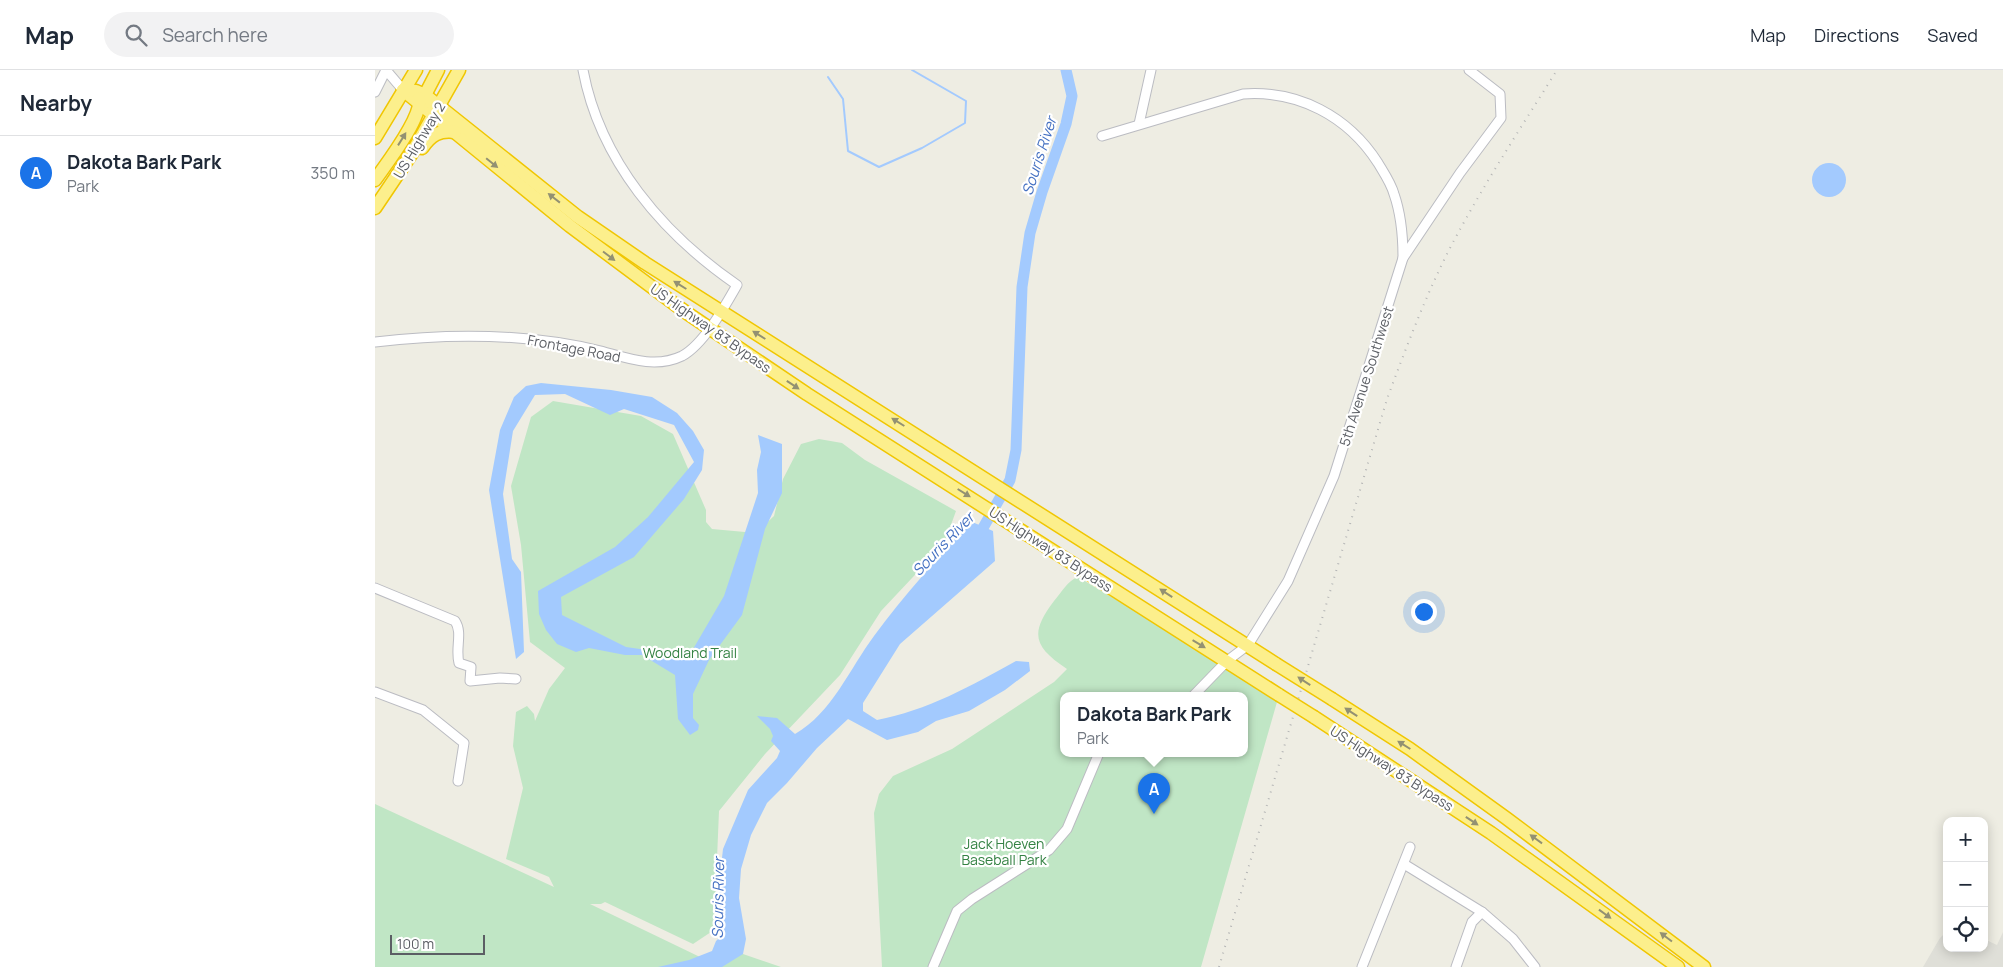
<!DOCTYPE html>
<meta charset="utf-8">
<style>
body{margin:0;font-family:Manrope,sans-serif;background:#f2f2f3;color:#1f2937}
.controls{position:absolute;right:15px;bottom:15px;display:grid;overflow:hidden;border-radius:10px;box-shadow:0 2px 12px #0003}
.controls button{width:45px;height:45px;display:grid;place-items:center;padding:0;border:0;border-bottom:1px solid #e0e1e3;background:#fff;color:#1f2937;font:25px sans-serif}
.scale{position:absolute;left:15px;bottom:12px;width:95px;box-sizing:border-box;padding-left:5px;border:2px solid #5b5e64;border-top:0;font-size:14px;line-height:18px;white-space:nowrap;color:#5b5e64;-webkit-text-stroke:4px #fff;paint-order:stroke}
.you{position:absolute;left:1048px;top:541px;width:18px;height:18px;margin:-12px;border:4px solid #fff;border-radius:50%;background:#1a73e8;box-shadow:0 0 0 8px #1a73e833}
.badge{display:grid;place-items:center;width:32px;height:32px;border-radius:50%;background:#1a73e8;color:#fff;font-size:16px;font-weight:700}
.pin{position:absolute;translate:-50% -41px;filter:drop-shadow(0 1px 2px #0008)}
.pin::after{content:'';position:absolute;top:26px;width:18px;height:15px;background:inherit;clip-path:polygon(0 0,100% 0,50% 100%)}
.popup{position:absolute;left:685px;top:622px;width:188px;height:65px;box-sizing:border-box;display:grid;place-content:center;border-radius:10px;background:#fff;filter:drop-shadow(0 1px 4px #0005);font-size:16px;white-space:nowrap;color:#747a83}
.popup b{font-size:19px;color:#1f2937}
.popup::after{content:'';position:absolute;left:50%;top:100%;margin-left:-10px;border:10px solid transparent;border-top-color:#fff}
.list{margin:0;padding:0;list-style:none}
h2{display:flex;justify-content:space-between;align-items:center;height:65px;margin:0;padding:0 20px;font-size:21px}
h2 small{font-size:16px;font-weight:400;color:#747a83}
.list li{display:grid;grid-template-columns:32px 1fr auto;gap:15px;align-items:center;box-sizing:border-box;height:75px;padding:0 20px;border-top:1px solid #e0e1e3}
.list b{display:block;font-size:19px;white-space:nowrap}
.list p{margin:0;font-size:16px;white-space:nowrap;color:#747a83}
.list em{font-size:16px;font-style:normal;color:#747a83}
.icon{flex:none;width:28px;height:28px;fill:none;stroke:currentColor;stroke-width:2;stroke-linecap:round;stroke-linejoin:round}
.map{position:relative;flex:none;width:1628px;height:897px;overflow:hidden}
header{display:flex;align-items:center;gap:30px;box-sizing:border-box;height:70px;padding:0 25px;background:#fff;border-bottom:1px solid #e0e1e3}
header strong{font-size:24px}
nav{display:flex;gap:28px;margin-inline-start:auto;font-size:18px}
.search{width:350px;height:45px;background:#f2f2f3;display:flex;align-items:center;gap:12px;box-sizing:border-box;padding:0 18px;border-radius:28px;color:#747a83;font-size:19px}
main{display:flex}
aside{flex:1;background:#fff}
.map>svg:first-child{display:block}
</style>
<header>
<strong>Map</strong>
<div class="search"><svg class="icon" aria-label="search" viewBox="0 0 24 24"><circle cx="10" cy="10" r="6"/><path d="M15 15l6 6"/></svg>Search here</div>
<nav><a>Map</a><a>Directions</a><a>Saved</a></nav>
</header>
<main>
<aside>
<h2>Nearby<small></small></h2>
<ul class="list">
<li><span class="badge">A</span><div><b>Dakota Bark Park</b><p>Park</p></div><em>350 m</em></li>
</ul>
</aside>
<div class="map">
<svg width="1628" height="897" viewBox="0 0 1628 897">
<rect width="100%" height="100%" fill="#eeede3"/>
<path fill="#dfdfd8" d="M1572,861V878H1609V869L1622,875L1628,862V897H1548L1565,868Z"/>
<g fill="#c0e6c5" fill-rule="evenodd">
<path d="M178,331L266,346L298,364L331,440V452L337,459L381,463L399,446L408,409L426,374L444,369L467,373L490,390L581,441L569,474L506,541L465,605L390,684L344,741L339,860L318,874L230,832L226,834H215L325,887L368,884L406,897H0V734L179,817L174,807L131,789L148,718L138,676L141,642L152,636L159,644L160,651L174,619L190,598L155,572L146,475L136,416L156,347Z"/>
<path d="M703,507L841,589L902,632L826,897H507L499,743L504,724L518,706L577,679L679,612L692,599C659,577 654,564 679,531C687,522 692,511 703,507ZM689,625H869V683H689Z"/>
</g>
<g fill="#a3cafe">
<circle cx="1454" cy="110" r="17"/>
<path d="M166,313L236,320L277,327L302,343L318,361L329,380L327,400L309,429L259,487L186,527L187,545L251,577L314,586L349,526L383,423L382,400L386,382L383,365L407,374V423L390,459L367,545L334,590L318,624V648L324,655L323,660L315,665L303,649L300,605L267,585H250L214,578L201,582L182,574L171,560L164,544L163,521L240,477L273,447L319,392L299,355L249,339L235,345L190,324L160,325L138,361L128,424L137,489L146,502L149,582L141,589L114,420L125,360L139,327L151,316Z"/>
<path d="M595,451L618,461L620,491L525,574L488,633V641L502,650C551,641 598,615 641,591L654,592L655,601L630,620L594,641L561,651L543,662L512,670L473,649L442,678L412,713L392,733L376,765L366,799L364,828L371,869L368,884L347,897H283L314,890L337,881L341,871L347,865L344,815L348,779L373,720L402,688L405,681L396,671L398,666L395,659L382,646L402,648L420,664C457,643 475,598 499,566C528,526 563,489 595,451Z"/>
</g>
<g fill="none" stroke-linecap="round" stroke-linejoin="round">
<path stroke="#a3cafe" stroke-width="2" d="M453,7L468,29L473,81L504,97L547,78L590,53L591,31L537,0"/>
<path stroke="#a3cafe" stroke-width="11" d="M600,467L608,458L635,410L641,380L647,217L655,163L667,122L691,54L697,26L691,0"/>
<defs>
<g id="minor">
<path d="M11,0L28,20"/>
<path d="M0,22L11,0"/>
<path d="M764,54L776,0"/>
<path d="M727,66L868,24C923,20 973,46 1003,93C1009,103 1016,113 1019,124C1026,144 1028,166 1028,188"/>
<path d="M0,272C75,263 152,263 226,281C252,288 280,299 307,286C329,274 350,236 362,215C288,164 225,91 208,0"/>
<path d="M0,518L80,551C88,563 80,578 84,593L96,597L95,611L125,608L141,609"/>
<path d="M0,622L48,640L89,673L83,711"/>
<path d="M819,625L852,591L873,575L913,511L959,406L1028,188L1085,103L1126,48L1125,24L1094,0"/>
<path d="M1029,794L1107,842L1138,869L1160,897"/>
<path d="M558,897L582,841L597,829L674,780L692,759L724,683"/>
<path d="M987,897L1035,777"/>
<path d="M1081,897L1097,852L1107,842"/>
</g>
<g id="highway">
<path d="M28,20L195,156L309,241L432,324L904,625"/>
<path d="M28,20L41,21L50,25L203,147L270,193L901,594"/>
<path d="M51,32L50,25L63,0"/>
<path d="M0,68L41,0"/>
<path d="M47,78C56,65 64,60 80,62"/>
<path d="M0,110C12,93 48,47 44,28"/>
<path d="M0,138L37,83L84,0"/>
<path d="M957,629L1035,679L1131,748L1329,897"/>
<path d="M939,647L1116,763L1303,897"/>
</g>
</defs>
<use href="#minor" stroke="#bbbcc2" stroke-width="11"/>
<use href="#highway" stroke="#f0c602" stroke-width="15"/>
<use href="#minor" stroke="#fff" stroke-width="9"/>
<use href="#highway" stroke="#fcef8c" stroke-width="12"/>
<path stroke="#b4b5b5" stroke-width="2" stroke-dasharray="1 6" stroke-linecap="butt" d="M844,897L1012,329C1031,278 1050,227 1075,178C1107,117 1145,59 1182,0"/>
<defs>
<g id="highway-bridge">
<path d="M901,594L957,629"/>
<path d="M904,625L939,647"/>
</g>
</defs>
<use href="#highway-bridge" stroke="#f0c602" stroke-width="15" stroke-linecap="butt"/>
<use href="#highway-bridge" stroke="#fcef8c" stroke-width="12"/>
</g>
<defs><path id="oneway-solid" d="M-6-.8H1V-3.2L6.5 0L1 3.2V.8H-6Z" transform="scale(1.25)"/></defs>
<g fill="#939172">
<use href="#oneway-solid" transform="translate(27 69) rotate(-58)"/>
<use href="#oneway-solid" transform="translate(117 93) rotate(39)"/>
<use href="#oneway-solid" transform="translate(179 128) rotate(-142)"/>
<use href="#oneway-solid" transform="translate(234 186) rotate(37)"/>
<use href="#oneway-solid" transform="translate(305 215) rotate(-148)"/>
<use href="#oneway-solid" transform="translate(384 265) rotate(-148)"/>
<use href="#oneway-solid" transform="translate(418 315) rotate(34)"/>
<use href="#oneway-solid" transform="translate(523 352) rotate(-148)"/>
<use href="#oneway-solid" transform="translate(589 423) rotate(32)"/>
<use href="#oneway-solid" transform="translate(791 523) rotate(-147)"/>
<use href="#oneway-solid" transform="translate(824 574) rotate(31)"/>
<use href="#oneway-solid" transform="translate(929 611) rotate(-147)"/>
<use href="#oneway-solid" transform="translate(976 642) rotate(-147)"/>
<use href="#oneway-solid" transform="translate(1029 675) rotate(-148)"/>
<use href="#oneway-solid" transform="translate(1097 751) rotate(34)"/>
<use href="#oneway-solid" transform="translate(1161 769) rotate(-144)"/>
<use href="#oneway-solid" transform="translate(1230 844) rotate(36)"/>
<use href="#oneway-solid" transform="translate(1291 867) rotate(-143)"/>
</g>
<g text-anchor="middle" dominant-baseline="central" stroke-width="4.5" stroke-linejoin="round" paint-order="stroke">
<g font-size="14" fill="#5b5e64" stroke="#fff">
<text transform="translate(44 70) rotate(-59)">US Highway 2</text>
<text transform="translate(336 258) rotate(35)">US Highway 83 Bypass</text>
<text transform="translate(199 278) rotate(11)">Frontage Road</text>
<text transform="translate(991 306) rotate(-72)">5th Avenue Southwest</text>
<text transform="translate(676 479) rotate(33)">US Highway 83 Bypass</text>
<text transform="translate(1017 698) rotate(33)">US Highway 83 Bypass</text>
</g>
<g font-size="14" fill="#348243" stroke="#fff">
<text x="315" y="582">Woodland Trail</text>
<text x="629" y="773">Jack Hoeven<tspan x="629" dy="16">Baseball Park</tspan></text>
</g>
<g font-size="15" font-style="italic" fill="#4571c2" stroke="#fff">
<text transform="translate(664 86) rotate(-72)">Souris River</text>
<text transform="translate(568 474) rotate(-46)">Souris River</text>
<text transform="translate(343 828) rotate(-89)">Souris River</text>
</g>
</g>
</svg>
<div class="controls">
<button>+</button>
<button>−</button>
<button><svg class="icon" aria-label="locate" viewBox="0 0 24 24"><circle cx="12" cy="12" r="6"/><path d="M12 2v4M12 18v4M2 12h4M18 12h4"/></svg></button>
</div>
<div class="scale">100 m</div>
<div class="you"></div>
<div class="pin badge" style="left:779px;top:744px">A</div>
<div class="popup"><b>Dakota Bark Park</b>Park</div>
</div>
</main>
